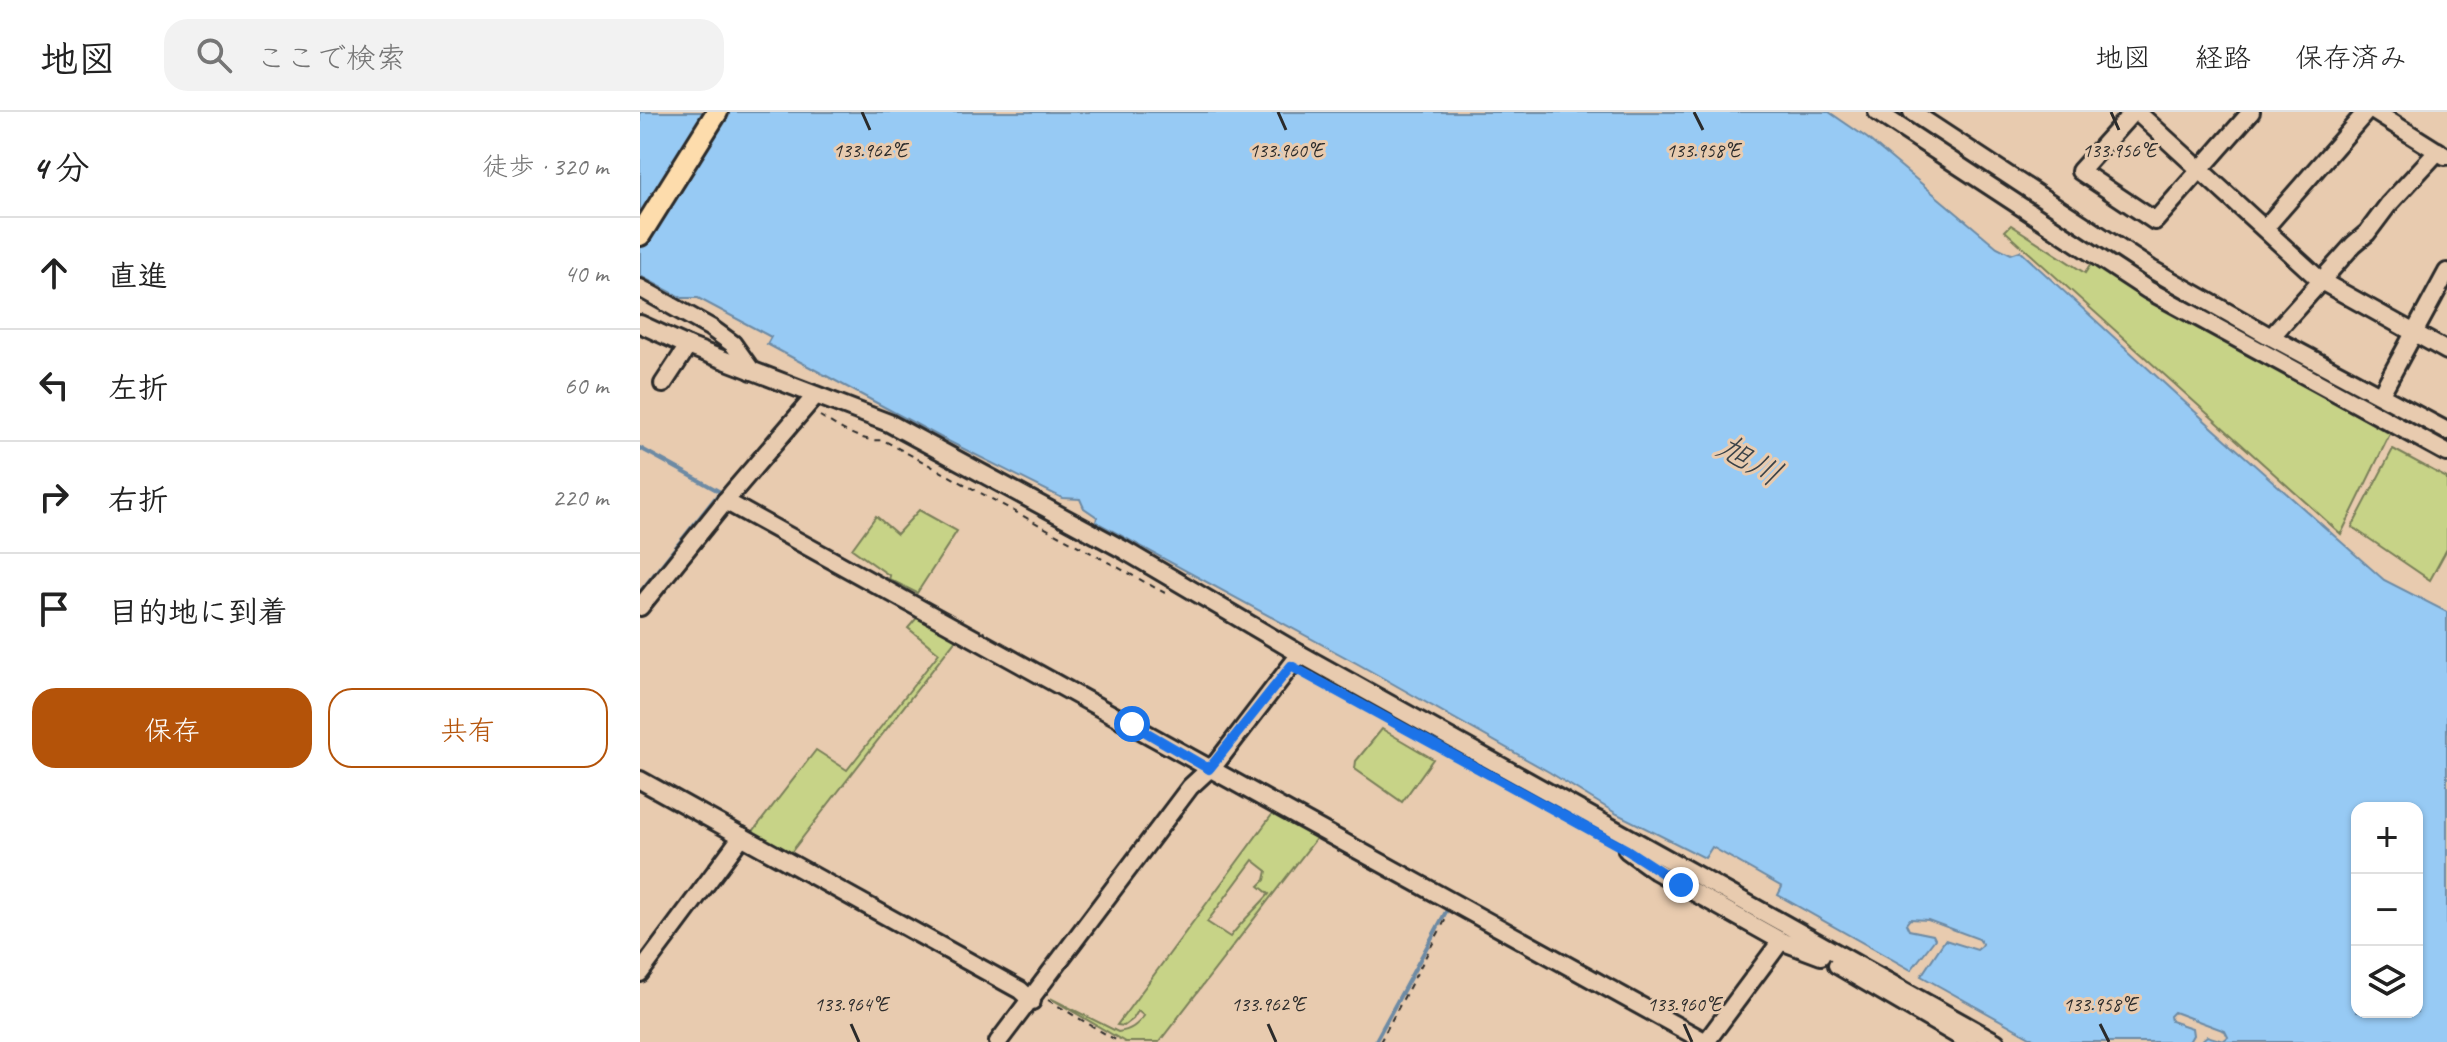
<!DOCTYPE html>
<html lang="ja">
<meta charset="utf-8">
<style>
body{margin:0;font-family:Caveat,"Klee One",sans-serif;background:#f2f2f2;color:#222}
.controls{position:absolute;right:24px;bottom:24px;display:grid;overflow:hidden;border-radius:16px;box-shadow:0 2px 6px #0004}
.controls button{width:72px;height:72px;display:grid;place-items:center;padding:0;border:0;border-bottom:2px solid #e0e0e0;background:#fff;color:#222;font:40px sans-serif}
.stop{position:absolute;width:24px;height:24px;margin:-18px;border:6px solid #1a73e8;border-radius:50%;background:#fff}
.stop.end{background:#1a73e8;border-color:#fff;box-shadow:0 2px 8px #0008}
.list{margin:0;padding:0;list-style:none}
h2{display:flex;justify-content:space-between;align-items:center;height:104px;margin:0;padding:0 32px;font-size:34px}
h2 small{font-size:26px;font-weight:400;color:#767676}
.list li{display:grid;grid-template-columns:52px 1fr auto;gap:24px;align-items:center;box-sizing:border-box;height:112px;padding:0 32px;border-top:2px solid #e0e0e0}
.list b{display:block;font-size:30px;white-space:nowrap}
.list em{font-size:26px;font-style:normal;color:#767676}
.actions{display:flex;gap:16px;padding:24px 32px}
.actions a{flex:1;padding:18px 0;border:2px solid #b45309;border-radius:24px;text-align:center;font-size:28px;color:#b45309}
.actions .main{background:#b45309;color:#fff}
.icon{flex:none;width:44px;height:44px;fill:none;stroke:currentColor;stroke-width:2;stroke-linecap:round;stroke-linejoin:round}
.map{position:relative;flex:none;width:1807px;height:930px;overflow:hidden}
header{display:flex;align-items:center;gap:48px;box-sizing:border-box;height:112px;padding:0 40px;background:#fff;border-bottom:2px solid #e0e0e0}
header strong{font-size:38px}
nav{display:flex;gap:44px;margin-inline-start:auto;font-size:28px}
.search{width:560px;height:72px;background:#f2f2f2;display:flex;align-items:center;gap:20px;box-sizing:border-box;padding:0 28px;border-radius:24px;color:#767676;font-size:30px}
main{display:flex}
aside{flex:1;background:#fff}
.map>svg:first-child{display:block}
</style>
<header>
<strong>地図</strong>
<div class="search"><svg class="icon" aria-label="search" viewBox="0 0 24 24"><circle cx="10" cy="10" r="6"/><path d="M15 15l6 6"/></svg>ここで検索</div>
<nav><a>地図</a><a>経路</a><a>保存済み</a></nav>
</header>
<main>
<aside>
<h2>4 分<small>徒歩 · 320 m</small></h2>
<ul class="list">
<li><svg class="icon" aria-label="ahead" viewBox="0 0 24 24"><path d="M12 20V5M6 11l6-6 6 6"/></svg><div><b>直進</b></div><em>40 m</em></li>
<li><svg class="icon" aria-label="left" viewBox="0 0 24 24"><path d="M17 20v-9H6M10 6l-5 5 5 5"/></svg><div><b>左折</b></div><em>60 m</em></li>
<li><svg class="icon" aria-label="right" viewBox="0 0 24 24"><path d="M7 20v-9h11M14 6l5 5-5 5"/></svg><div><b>右折</b></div><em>220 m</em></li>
<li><svg class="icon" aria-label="arrive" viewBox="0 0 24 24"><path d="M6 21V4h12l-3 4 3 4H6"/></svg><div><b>目的地に到着</b></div></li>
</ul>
<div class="actions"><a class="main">保存</a><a>共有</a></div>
</aside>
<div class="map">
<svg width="1807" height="930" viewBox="0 0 1807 930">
<rect width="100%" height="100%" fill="#e8cbaf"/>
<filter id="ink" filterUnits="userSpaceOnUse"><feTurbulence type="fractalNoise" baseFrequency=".0125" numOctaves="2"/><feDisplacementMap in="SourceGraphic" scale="16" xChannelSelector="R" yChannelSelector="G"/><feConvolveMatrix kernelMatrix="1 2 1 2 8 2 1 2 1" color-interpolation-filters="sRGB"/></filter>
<g filter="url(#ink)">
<g fill="#c7d387" stroke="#797f59" stroke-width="2" fill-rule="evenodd">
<path d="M1371,113L1445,161L1451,152L1750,322L1701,422L1365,119Z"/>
<path d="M1753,337L1807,366V437L1790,468L1712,415Z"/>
<path d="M279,398L317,419L277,481L249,467L250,464L212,437L236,404L257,422Z"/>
<path d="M281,501L320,522L149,743L111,722L176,638L207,658L299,541L268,516Z"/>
<path d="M742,617L793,647L762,690L715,657L716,649Z"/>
<path d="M634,700L678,724L519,930H485L410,886L478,920C491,918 496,914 504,904L498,899L493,907L484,914L477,913ZM613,748L627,759L625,768L619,774L629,782C616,797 602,809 590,825L567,810Z"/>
</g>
<path fill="#97caf4" stroke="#6c8aa4" stroke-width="2" fill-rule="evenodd" d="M0,0H1189L1227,26L1357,135L1371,142L1380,139L1574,317L1744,468L1807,500V930H1560L1567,924L1583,929L1588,925L1585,919L1534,900L1530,904L1531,909L1552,916L1553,923L1549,930H1399L1281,864L1305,828L1337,838L1343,833L1339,827L1288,808L1270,807L1266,812L1269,818L1293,823L1295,827L1271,858L1138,783L1142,775L1072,735L1065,746L977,702L909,660L718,552L456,410L457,405L444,396L440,387L422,386L300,325L127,232L131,225L58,186H42L0,164ZM1717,696H1777V900H1717Z"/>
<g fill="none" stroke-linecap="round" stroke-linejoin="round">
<g stroke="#6c8aa4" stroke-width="4">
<path d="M0,336L84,382"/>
<path d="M0,480L80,380"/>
<path d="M735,930L808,796"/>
</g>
<defs>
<g id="minor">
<path d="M1237,0L1508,178L1807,341"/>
<path d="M1272,0L1511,157L1631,225L1807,319"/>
<path d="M1493,0L1440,59L1515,109L1611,0"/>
<path d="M1497,0L1681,169L1807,239"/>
<path d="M1735,0L1805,44"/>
<path d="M1625,116L1726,0"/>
<path d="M0,176L71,216L93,232L112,259"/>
<path d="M0,212L48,234L249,311L484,438L660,542L1356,930"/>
<path d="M1631,225L1714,132L1727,121L1748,93L1798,39"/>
<path d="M23,272L48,234"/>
<path d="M1741,282L1807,160"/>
<path d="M85,389L1066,930"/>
<path d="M0,495L92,381L175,284"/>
<path d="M0,668L380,878L392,889"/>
<path d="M993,728L987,738L1016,759L1141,829L1181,844"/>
<path d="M1197,853L1329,930"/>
<path d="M0,861L102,724"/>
<path d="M358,930L550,675L577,650L660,542"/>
<path d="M1066,930L1141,829"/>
</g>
<path id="major" d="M0,123L77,0"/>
</defs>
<use href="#minor" stroke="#2b2b2b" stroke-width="22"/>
<use href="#major" stroke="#2b2b2b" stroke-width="26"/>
<g stroke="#2b2b2b" stroke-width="2" stroke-dasharray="6 6" stroke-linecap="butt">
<path d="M180,304C198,315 222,331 243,328L525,481"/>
<path d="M408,888L479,930"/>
<path d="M740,930L808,803"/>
</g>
<use href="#minor" stroke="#e8cbaf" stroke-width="16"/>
<use href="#major" stroke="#fddcac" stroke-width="20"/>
</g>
</g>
<g fill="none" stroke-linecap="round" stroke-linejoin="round" filter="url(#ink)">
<path stroke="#1a73e8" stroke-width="10" d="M492,612L569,657L651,554L987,738L1041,773"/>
</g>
<path fill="none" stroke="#2b2b2b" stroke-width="3" d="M222,0L230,18M638,0L646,18M1054,0L1063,18M1471,0L1479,18M211,912L219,930M628,912L636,930M1044,912L1052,930M1460,912L1469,930"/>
<g text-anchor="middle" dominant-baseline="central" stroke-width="6" stroke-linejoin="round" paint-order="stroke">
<g font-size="34" font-style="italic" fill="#3b4349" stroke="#e8cbaf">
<text transform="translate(1110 348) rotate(30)">旭川</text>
</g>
</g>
<g font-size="20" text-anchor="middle" fill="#2b2b2b" stroke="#e8cbaf" stroke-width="6" stroke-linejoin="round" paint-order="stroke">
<text x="230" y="45">133.962°E</text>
<text x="646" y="45">133.960°E</text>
<text x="1063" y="45">133.958°E</text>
<text x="1479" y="45">133.956°E</text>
<text x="211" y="899">133.964°E</text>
<text x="628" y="899">133.962°E</text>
<text x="1044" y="899">133.960°E</text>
<text x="1460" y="899">133.958°E</text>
</g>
</svg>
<div class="controls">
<button>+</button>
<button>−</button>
<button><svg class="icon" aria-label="layers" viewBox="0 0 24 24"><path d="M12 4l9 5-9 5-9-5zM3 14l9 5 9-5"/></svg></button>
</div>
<div class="stop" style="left:492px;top:612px"></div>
<div class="stop end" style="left:1041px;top:773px"></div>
</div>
</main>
